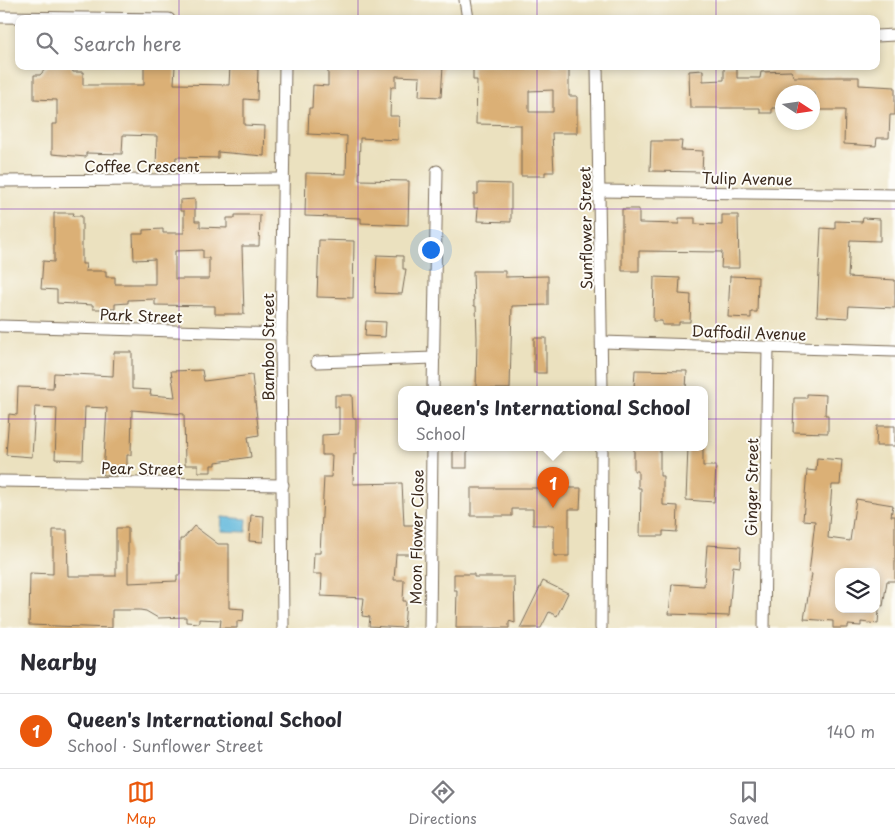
<!DOCTYPE html>
<meta charset="utf-8">
<style>
body{margin:0;font-family:"Playpen Sans",sans-serif;background:#f7f7f7;color:#2b2b33}
.controls{position:absolute;right:15px;bottom:15px;display:grid;overflow:hidden;border-radius:10px;box-shadow:0 2px 8px #0003}
.controls button{width:45px;height:45px;display:grid;place-items:center;padding:0;border:0;border-bottom:1px solid #e1e1e2;background:#fff;color:#2b2b33;font:25px sans-serif}
.compass{position:absolute;left:775px;top:85px;width:45px;height:45px;border-radius:50%;background:#fff;box-shadow:0 2px 8px #0003;rotate:102deg}
.you{position:absolute;left:430px;top:249px;width:18px;height:18px;margin:-12px;border:4px solid #fff;border-radius:50%;background:#1a73e8;box-shadow:0 0 0 8px #1a73e833}
.badge{display:grid;place-items:center;width:32px;height:32px;border-radius:50%;background:#ea580c;color:#fff;font-size:16px;font-weight:700}
.pin{position:absolute;translate:-50% -41px;filter:drop-shadow(0 1px 2px #0008)}
.pin::after{content:'';position:absolute;top:26px;width:18px;height:15px;background:inherit;clip-path:polygon(0 0,100% 0,50% 100%)}
.popup{position:absolute;left:398px;top:386px;width:310px;height:65px;box-sizing:border-box;display:grid;place-content:center;border-radius:10px;background:#fff;filter:drop-shadow(0 1px 4px #0005);font-size:16px;white-space:nowrap;color:#7c7c81}
.popup b{font-size:19px;color:#2b2b33}
.popup::after{content:'';position:absolute;left:50%;top:100%;margin-left:-10px;border:10px solid transparent;border-top-color:#fff}
.list{margin:0;padding:0;list-style:none}
h2{display:flex;justify-content:space-between;align-items:center;height:65px;margin:0;padding:0 20px;font-size:21px}
h2 small{font-size:16px;font-weight:400;color:#7c7c81}
.list li{display:grid;grid-template-columns:32px 1fr auto;gap:15px;align-items:center;box-sizing:border-box;height:75px;padding:0 20px;border-top:1px solid #e1e1e2}
.list b{display:block;font-size:19px;white-space:nowrap}
.list p{margin:0;font-size:16px;white-space:nowrap;color:#7c7c81}
.list em{font-size:16px;font-style:normal;color:#7c7c81}
.icon{flex:none;width:28px;height:28px;fill:none;stroke:currentColor;stroke-width:2;stroke-linecap:round;stroke-linejoin:round}
.map{position:relative;flex:none;width:895px;height:628px;overflow:hidden}
.search{position:absolute;background:#fff;box-shadow:0 2px 8px #0003;left:15px;right:15px;top:15px;height:55px;display:flex;align-items:center;gap:12px;box-sizing:border-box;padding:0 18px;border-radius:10px;color:#7c7c81;font-size:19px}
.sheet{height:140px;background:#fff}
nav{display:flex;justify-content:space-around;align-items:center;box-sizing:border-box;height:70px;border-top:1px solid #e1e1e2;background:#fff;font-size:14px;color:#7c7c81}
nav a{display:grid;justify-items:center;gap:2px}
nav .on{color:#ea580c}
.map>svg:first-child{display:block}
</style>
<div class="map">
<svg width="895" height="628" viewBox="0 0 895 628">
<rect width="100%" height="100%" fill="#fdfcf7"/>
<filter id="ink" filterUnits="userSpaceOnUse"><feTurbulence type="fractalNoise" baseFrequency=".02" numOctaves="2"/><feDisplacementMap in="SourceGraphic" scale="10" xChannelSelector="R" yChannelSelector="G"/><feConvolveMatrix kernelMatrix="1 2 1 2 8 2 1 2 1" color-interpolation-filters="sRGB"/></filter>
<filter id="wash" filterUnits="userSpaceOnUse"><feTurbulence type="fractalNoise" baseFrequency=".0096" numOctaves="4" result="noise"/><feDisplacementMap in="SourceGraphic" scale="20" xChannelSelector="R" yChannelSelector="G"/><feGaussianBlur stdDeviation="1.12" result="paint"/><feColorMatrix in="noise" values="0 0 0 0 0 0 0 0 0 0 0 0 0 0 0 0 0 1.4 0 .05"/><feComposite in="paint" operator="in"/></filter>
<g filter="url(#wash)">
<rect width="100%" height="100%" fill="#ebe1bf"/>
<path fill="#5cb6da" stroke="#4c707c" d="M222,517L247,519L246,532L221,531Z"/>
<g id="blocks">
<g fill="#dbb076" fill-rule="evenodd">
<path d="M48,66H71L73,72H83V85H144V66H175L174,84L229,85L230,66H255V69H258L257,100L244,99V125L265,126L264,156L218,152V158L176,157L175,168H156L157,136L123,135L122,154L86,153V157L52,154V124H57V100L34,99V75H40Z"/>
<path d="M328,66H443L441,97L419,96L420,77L396,76V87H391L390,116H399L398,140L360,138L359,180L409,181L408,225L361,223V218L305,216L306,173L346,174L347,136L308,134L309,108H312L313,85L328,86Z"/>
<path d="M473,66H569V96H577V133H552L554,172H545V176H521V125L476,124L477,80H473ZM553,90V112H529V91Z"/>
<path d="M724,66H737V78H760L761,72L791,71L794,77H859V85L895,87V115H890L889,138H877L876,146L844,144L845,110H814V92H782V108H772V113H760V108H690L689,71L703,70V81L724,80Z"/>
<path d="M651,141H682L681,150L703,151L702,172L650,171Z"/>
<path d="M478,183L511,184V222L477,221L478,208H474V194H478Z"/>
<path d="M195,199V221H200V227L227,228V218H235V215H260L259,246H242L244,314H215V306L155,305V299L128,300V303L115,304V309H93V305L57,303V290L41,289L43,261L54,262V213H74L73,216H82V264H86L85,271H106V277H115V284H155V259L134,260L133,234H143V230L163,229V233H184V211H180V200ZM203,250V258H209V279H175V251Z"/>
<path d="M622,209H639V223L679,224V218H695V224L722,225V215H738L739,268H721L722,252L639,251V271H622Z"/>
<path d="M863,218L880,219V241L850,240L848,277L895,280V308L849,306L848,318L817,316L821,228L835,229V221L862,222Z"/>
<path d="M319,240L354,241L353,298L317,297Z"/>
<path d="M377,255L403,256V269H406L402,294L375,293Z"/>
<path d="M473,271H505V277L548,276V305L512,306L510,389H476L477,338L476,306H474Z"/>
<path d="M730,276L758,277L757,312H751V318L728,317Z"/>
<path d="M654,277L680,278L679,294L691,295L690,322H679V325H662V321H653Z"/>
<path d="M366,321L386,322L385,337L365,336Z"/>
<rect x="534" y="338" width="12" height="35"/>
<path d="M114,352H132V389L151,390L150,395L175,397L171,371L202,370L204,381L252,375L259,435L248,437L251,457L216,462V465H211V472H198V465H185L184,414L132,410L131,455H127V474L103,475L107,408L85,407L83,460L55,459L57,408L35,407L32,457L6,455L9,414L17,415L18,387L53,388L54,373L113,376Z"/>
<path d="M635,370L687,371L686,389L634,388Z"/>
<path d="M807,394L826,395L825,415H828V433L793,432L794,398H807Z"/>
<path d="M335,395H352L353,418H356V454H354L353,484L402,483L404,525H419L418,554H396L394,580H404L403,601H406L404,628L369,626L370,617L362,616L364,598L321,596L322,574H313L314,553H320L324,477H331L332,455H322V435L339,434V407H335Z"/>
<path d="M877,426H895V446H876Z"/>
<path d="M634,447H660V476H663V505L678,506L677,532L663,531V536H640L641,488H638V471H634Z"/>
<path d="M688,447H703V466H716L714,502L686,500Z"/>
<rect x="453" y="450" width="14" height="18"/>
<path d="M817,458L842,460L840,485H832L828,538L850,541L856,499L893,505L891,516H895V581H887L883,606L876,605V572H839V609H879L878,624L861,622V626L848,625V628H833V621L804,619L812,574L809,573L815,521L803,520L807,470L816,471Z"/>
<path d="M471,488H581L580,509H569V556H554V525H533V509H512V516H471Z"/>
<path d="M251,515L264,516L263,542L249,541Z"/>
<path d="M194,526L218,544H229V608L244,609L243,622L237,621V628H220L221,620L199,619V623L186,622V617L158,618L146,611L140,610H112V628L29,625L30,573L53,574V530H67L68,576H116V528H128V583L177,581V575H180V539H183Z"/>
<path d="M707,545L741,547L740,567L733,566L729,616L669,614L672,584L704,586Z"/>
<path d="M454,574H474V577H514L515,623L509,621V628H456L457,590H454Z"/>
<path d="M543,581L568,593L557,616L549,612L541,628H520Z"/>
</g>
</g>
</g>
<g filter="url(#ink)">
<use href="#blocks" fill-opacity="0" stroke="#796a56" stroke-width="1"/>
<g fill="none" stroke-linecap="round" stroke-linejoin="round">
<defs>
<g id="minor">
<path d="M465,0L468,19"/>
<path d="M0,17L169,19"/>
<path d="M876,36L895,35"/>
<path d="M597,66L602,389"/>
<path d="M0,181L283,179"/>
<path d="M599,191L895,195"/>
<path d="M0,326L281,334"/>
<path d="M602,342L895,351"/>
<path d="M317,362L434,358"/>
<path d="M433,389L437,171"/>
<path d="M0,481L283,485"/>
<path d="M283,628L281,334L285,66"/>
<path d="M430,628L432,447"/>
<path d="M601,628L602,447"/>
<path d="M764,628L768,347"/>
</g>
</defs>
<use href="#minor" stroke="#796a56" stroke-width="13"/>
<use href="#minor" stroke="#fff" stroke-width="11"/>
</g>
</g>
<path fill="none" stroke="#7b2cbf" stroke-width="1" stroke-opacity="0.55" d="M179,0V19M358,0V19M537,0V19M716,0V19M179,66V628M358,66V628M537,66V628M716,66V628M0,209H895M0,419H895"/>
<g text-anchor="middle" dominant-baseline="central" stroke-width="4" stroke-linejoin="round" paint-order="stroke">
<g font-size="15" fill="#3b2a1e" stroke="#fdfcf7">
<text x="142" y="165">Coffee Crescent</text>
<text transform="translate(747 178) rotate(1)">Tulip Avenue</text>
<text transform="translate(585 228) rotate(-91)">Sunflower Street</text>
<text transform="translate(141 315) rotate(2)">Park Street</text>
<text transform="translate(749 332) rotate(2)">Daffodil Avenue</text>
<text transform="translate(267 347) rotate(-90)">Bamboo Street</text>
<text transform="translate(142 468) rotate(1)">Pear Street</text>
<text transform="translate(751 487) rotate(-89)">Ginger Street</text>
<text transform="translate(416 537) rotate(-89)">Moon Flower Close</text>
</g>
</g>
</svg>
<div class="controls">
<button><svg class="icon" aria-label="layers" viewBox="0 0 24 24"><path d="M12 4l9 5-9 5-9-5zM3 14l9 5 9-5"/></svg></button>
</div>
<svg class="compass" viewBox="-18 -18 36 36"><path d="M0-13l5 13h-10z" fill="#e53935"/><path d="M0 13l5-13h-10z" fill="#7c7c81"/></svg>
<div class="you"></div>
<div class="pin badge" style="left:553px;top:508px">1</div>
<div class="popup"><b>Queen's International School</b>School</div>
<div class="search"><svg class="icon" aria-label="search" viewBox="0 0 24 24"><circle cx="10" cy="10" r="6"/><path d="M15 15l6 6"/></svg>Search here</div>
</div>
<section class="sheet">
<h2>Nearby<small></small></h2>
<ul class="list">
<li><span class="badge">1</span><div><b>Queen's International School</b><p>School · Sunflower Street</p></div><em>140 m</em></li>
</ul>
</section>
<nav>
<a class="on"><svg class="icon" aria-label="map" viewBox="0 0 24 24"><path d="M3 6l6-2 6 2 6-2v14l-6 2-6-2-6 2zM9 4v14M15 6v14"/></svg>Map</a>
<a><svg class="icon" aria-label="directions" viewBox="0 0 24 24"><path d="M12 3l9 9-9 9-9-9zM9 14v-3h6M13 9l2 2-2 2"/></svg>Directions</a>
<a><svg class="icon" aria-label="saved" viewBox="0 0 24 24"><path d="M7 4h10v16l-5-4-5 4z"/></svg>Saved</a>
</nav>
